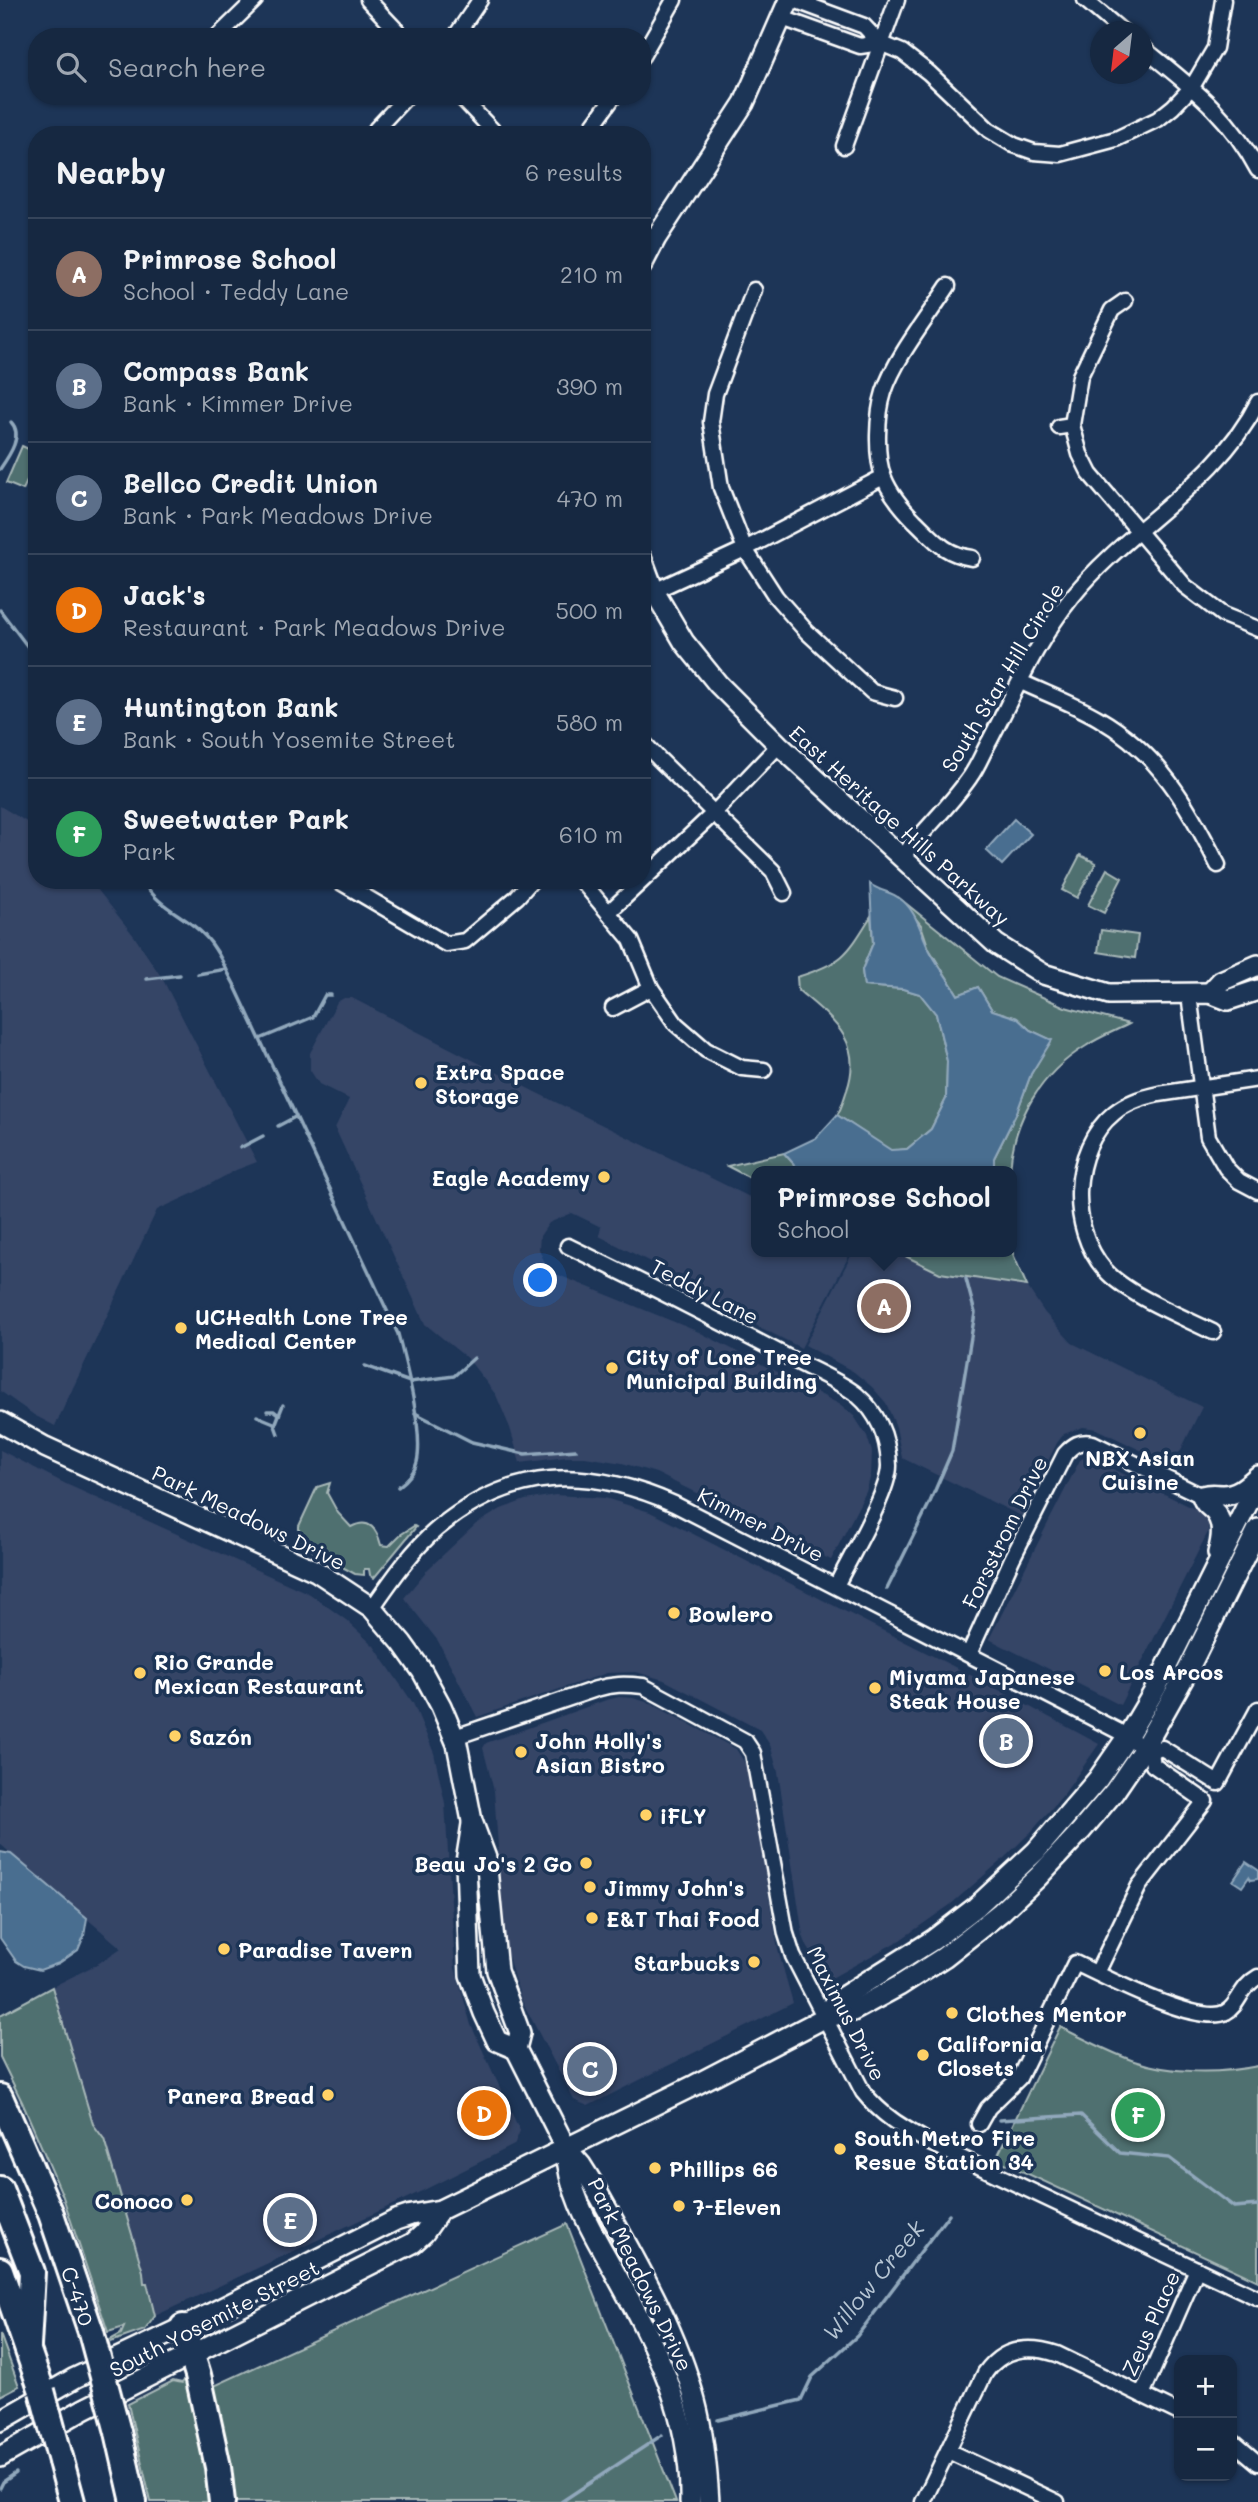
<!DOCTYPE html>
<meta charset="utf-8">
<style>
body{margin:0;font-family:Mali,sans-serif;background:#23344c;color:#f1f3f6}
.controls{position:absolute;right:21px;bottom:21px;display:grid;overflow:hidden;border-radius:14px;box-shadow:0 2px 5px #0004}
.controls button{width:63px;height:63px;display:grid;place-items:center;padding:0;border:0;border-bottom:2px solid #35445a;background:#162841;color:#f1f3f6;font:35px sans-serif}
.compass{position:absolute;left:1090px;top:21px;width:63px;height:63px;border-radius:50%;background:#162841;box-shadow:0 2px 5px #0004;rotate:208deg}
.you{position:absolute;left:541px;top:1281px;width:24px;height:24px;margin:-18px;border:5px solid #fff;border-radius:50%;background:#1a73e8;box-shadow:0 0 0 10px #1a73e833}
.badge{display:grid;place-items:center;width:46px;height:46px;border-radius:50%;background:#95b2f1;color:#fff;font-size:23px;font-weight:700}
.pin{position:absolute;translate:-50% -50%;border:4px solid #fff;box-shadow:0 2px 7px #0006}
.popup{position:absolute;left:751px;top:1166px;width:266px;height:91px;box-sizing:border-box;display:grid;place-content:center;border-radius:14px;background:#162841;filter:drop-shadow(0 2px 5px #0005);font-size:23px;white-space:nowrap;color:#9ea6b1}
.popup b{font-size:26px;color:#f1f3f6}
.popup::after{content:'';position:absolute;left:50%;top:100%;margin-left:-14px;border:14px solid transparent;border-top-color:#162841}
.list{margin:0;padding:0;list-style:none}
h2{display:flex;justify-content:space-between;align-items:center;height:91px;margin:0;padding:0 28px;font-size:30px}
h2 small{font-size:23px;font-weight:400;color:#9ea6b1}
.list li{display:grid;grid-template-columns:46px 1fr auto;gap:21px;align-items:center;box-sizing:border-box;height:112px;padding:0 28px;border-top:2px solid #35445a}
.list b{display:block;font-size:26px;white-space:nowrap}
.list p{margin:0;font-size:23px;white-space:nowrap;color:#9ea6b1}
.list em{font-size:23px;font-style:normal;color:#9ea6b1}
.icon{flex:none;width:38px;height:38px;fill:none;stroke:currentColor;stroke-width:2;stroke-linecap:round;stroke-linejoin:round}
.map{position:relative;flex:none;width:1258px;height:2502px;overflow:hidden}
.search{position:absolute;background:#162841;box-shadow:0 2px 5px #0004;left:28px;top:28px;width:623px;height:77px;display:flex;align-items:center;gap:18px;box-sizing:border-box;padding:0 24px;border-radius:28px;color:#9ea6b1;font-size:26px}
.panel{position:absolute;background:#162841;box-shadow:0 2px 5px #0004;left:28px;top:126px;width:623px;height:763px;border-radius:28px}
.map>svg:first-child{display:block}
</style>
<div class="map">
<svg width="1258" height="2502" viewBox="0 0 1258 2502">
<rect width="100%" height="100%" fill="#1d3557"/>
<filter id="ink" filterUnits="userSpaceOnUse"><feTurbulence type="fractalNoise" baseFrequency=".0143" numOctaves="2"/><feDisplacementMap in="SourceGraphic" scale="14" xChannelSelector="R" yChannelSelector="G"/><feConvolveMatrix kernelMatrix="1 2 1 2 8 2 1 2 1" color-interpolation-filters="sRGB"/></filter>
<g filter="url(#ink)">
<g fill="#344466">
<path d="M0,806L37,828V880H90L134,936L162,978L257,1162L236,1170L192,1194L157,1210L55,1426L34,1415L0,1391Z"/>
<path d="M344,998H352L535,1092L756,1200V1252H851L801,1348L668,1281L672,1273L599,1236L601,1227L572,1213L549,1223L540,1236L539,1249L545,1263L556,1274L699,1332L841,1405L854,1416L867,1436L872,1452L871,1475L866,1492L831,1560L656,1473L622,1463L585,1457H567L520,1463L510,1428L496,1395L468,1359L425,1324L335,1128L349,1099L319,1084L310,1070V1053L337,1002Z"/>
<path d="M853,1252H896L940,1273L1027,1286L1044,1312L1072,1343L1202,1407L1173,1466L1097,1429L1083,1427L1064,1434L1057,1443L1021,1516L902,1458L896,1427L886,1403L872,1387L854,1372L805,1345Z"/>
<path d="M0,1450L66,1484L310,1594L346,1620L374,1646L413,1703L434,1753L445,1803L455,1968L471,2025L520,2131L514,2145L422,2191L155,2316L147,2283H144L104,2139L93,2124L52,1987L99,1963L121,1948L0,1844Z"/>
<path d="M1087,1456L1209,1516L1208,1532L1120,1705L989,1639L1080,1460Z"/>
<path d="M555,1495L605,1498L650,1512L986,1683L1099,1744L1064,1794L1032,1831L1003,1859L950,1905L900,1940L828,1980L807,1946L803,1936L778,1772L770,1745L760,1730L664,1680L636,1672L607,1673L477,1717L438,1641L404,1598L428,1569L476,1524L501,1509L525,1500Z"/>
<path d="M619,1697L633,1698L650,1703L736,1749L747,1766L778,1950L793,2003L588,2106L574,2100L522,2001L514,1978L507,1952L503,1916L494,1791L483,1748L486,1743L606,1700Z"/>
</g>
<g fill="#507070" stroke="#a8b8b8" stroke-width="2">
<path d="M22,446L37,453V459L23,490L6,483Z"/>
<path d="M1080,855L1096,863L1077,898L1062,890Z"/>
<path d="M1107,869L1122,878L1104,913L1088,905Z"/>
<path d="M898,897L997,977L1065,1007L1129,1024C1115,1031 1099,1037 1086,1046C1041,1073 1013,1119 1010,1171H994V1158L1017,1112L1031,1074L1051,1040L1030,1030L1017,1018L992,1010L978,987L958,995L929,949L921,925Z"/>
<path d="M871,916L873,943L862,970L864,986L903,989L920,994L936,1014L947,1061L946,1099L931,1129L907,1149L891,1151L837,1115C842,1108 844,1098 847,1090C864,1040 832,1019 798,990L797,977C843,963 847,955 871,916Z"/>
<path d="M1101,930L1138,935L1135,958L1098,952Z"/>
<path d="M784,1153L800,1171H756V1181L727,1166Z"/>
<path d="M1012,1241L1013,1254L1027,1286L940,1273L897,1252H1012Z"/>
<path d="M330,1483L327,1493L338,1513L351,1527C370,1517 377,1530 381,1545L389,1546L400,1535L414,1526L416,1527L374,1578L370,1575L369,1569H364V1575L355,1574L295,1541L299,1534V1526L317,1487Z"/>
<path d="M52,1987L93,2124L104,2139L143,2272L144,2283H147L155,2316L145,2330L111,2342L110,2340L121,2334L124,2327L108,2332L62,2194L22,2102L0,2057V2015Z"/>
<path d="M1060,2027C1084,2039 1109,2052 1134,2061C1172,2074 1219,2074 1258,2066V2281L996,2159Z"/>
<path d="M567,2224L676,2502H235L233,2478L214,2386Z"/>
<path d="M0,2334L19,2386L0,2396Z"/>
<path d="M185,2379L187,2381L207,2469L211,2502H151L128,2404L173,2381L182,2383Z"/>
</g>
<g fill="#486e90" stroke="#91a8bc" stroke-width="2">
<path d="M1014,819L1031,834L1002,865L986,850Z"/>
<path d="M870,884C879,891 892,892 899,898C917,910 920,932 929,949C937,965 949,979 958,995L978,987L992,1010L1017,1018L1030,1030L1052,1040L1031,1074L1017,1112L994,1158V1171H800L784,1153L816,1138L837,1115L891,1150L907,1149L931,1129L946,1099L947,1061L936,1014L920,994L903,989L864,986L862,970L873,943Z"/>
<path d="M0,1852L11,1854L87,1918L84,1936L78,1950L59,1963L40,1970L24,1966L16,1961L0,1938Z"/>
<path d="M1246,1862L1258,1870V1879L1251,1880L1249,1877L1242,1887L1233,1881Z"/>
</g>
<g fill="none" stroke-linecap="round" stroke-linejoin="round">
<g stroke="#91a8bc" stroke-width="3.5">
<path d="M0,469C9,456 24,435 11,422"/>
<path d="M0,610L37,659"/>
<path d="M143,880C157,908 186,915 205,936C218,949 225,968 234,984L398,1334C406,1365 424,1432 417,1462C415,1473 406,1481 398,1487"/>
<path d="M198,974L226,969"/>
<path d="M147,979L180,975"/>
<path d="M260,1039L313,1017L325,995H331"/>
<path d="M278,1126L295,1117"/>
<path d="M240,1148L263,1136"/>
<path d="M365,1366L410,1382L454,1376L474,1358"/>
<path d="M267,1411H274L279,1415"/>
<path d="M415,1413L472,1442L525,1454L576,1450"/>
<path d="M257,1416L274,1423L278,1434"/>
<path d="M275,1425L283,1405"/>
<path d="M887,1589L930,1502L952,1451L975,1313L966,1279"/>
<path d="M999,2120L1081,2115L1120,2153L1169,2158L1234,2207L1258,2205"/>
<path d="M718,2420L801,2400L812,2377L857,2336L949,2214"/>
<path d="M0,2488L3,2482L16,2473"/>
<path d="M561,2502L662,2435"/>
</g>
<defs>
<g id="street">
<path d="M368,0L403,37"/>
<path d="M794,0L864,26L880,43L902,52L929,73L989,130L1014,145L1034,152L1060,154L1116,139L1158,119L1173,107L1192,87L1215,48L1223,0"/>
<path d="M1085,0L1123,32"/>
<path d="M782,18L860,46L880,43"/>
<path d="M217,37L255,0"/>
<path d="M455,37L480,0"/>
<path d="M1142,47C1191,87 1228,113 1258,170"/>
<path d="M642,56L674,0"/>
<path d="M460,96L497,135"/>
<path d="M376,129L407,96"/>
<path d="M586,135L614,96"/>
<path d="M844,146L897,0"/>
<path d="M642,232L656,238"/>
<path d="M948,286C928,317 895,358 884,392C877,414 875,457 884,478C890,493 904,510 915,521C935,540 944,554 972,558"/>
<path d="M754,290L715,394L711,422L721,488L745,549L776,597L807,632L872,692L895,698"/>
<path d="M1125,301L1112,310L1080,376L1072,425L1080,454L1090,474L1185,586L1223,615L1258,629"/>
<path d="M1059,427L1072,425"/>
<path d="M654,591L745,549L883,477"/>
<path d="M1021,682C1047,694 1074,704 1098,718C1159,753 1188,805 1218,865"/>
<path d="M642,741L659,759L773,871L784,893"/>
<path d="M901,858C923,831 950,806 970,777C978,766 983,752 990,740C1015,692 1038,639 1072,597C1128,527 1218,483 1258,402"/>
<path d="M337,880L446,944L465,941L517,897L532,880"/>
<path d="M581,880L631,940L651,988L676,1024L706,1050L742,1068L764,1070"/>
<path d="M609,912L713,814L779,745"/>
<path d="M1189,995L1208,1137L1226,1168L1239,1181L1258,1191"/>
<path d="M613,1008L651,988"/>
<path d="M568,1246C640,1281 711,1317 782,1354C803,1366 839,1380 857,1395C878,1413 888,1438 889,1465C890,1491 849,1559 836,1586"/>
<path d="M1213,1332C1183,1317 1127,1295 1105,1270C1068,1228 1070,1149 1114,1113C1126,1103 1144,1097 1159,1094L1258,1079"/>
<path d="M372,1608C391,1581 411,1551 437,1529C511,1467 588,1466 674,1504L1118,1731L1144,1748"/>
<path d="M969,1654L1012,1559L1065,1454C1073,1445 1080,1440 1093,1443L1202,1496"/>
<path d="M455,1737L596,1689C612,1684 625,1684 643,1686L745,1741L753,1753L786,1934L793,1956L863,2092C883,2117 904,2128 932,2144L1258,2298"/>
<path d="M1097,1973L1139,1886L1205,1801L1153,1765L1151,1752L1162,1748L1218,1783L1258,1709"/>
<path d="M979,2124L988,2108L1019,2078L1075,1963C1103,1976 1200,2027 1226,2012C1239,2005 1240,1987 1258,1977"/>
<path d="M1142,2395L1197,2269"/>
<path d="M1232,2441L1258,2463"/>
<path d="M948,2451L1057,2502"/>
<path d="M923,2502L985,2373C1003,2347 1029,2345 1057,2354L1179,2413"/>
</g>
<g id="secondary">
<path d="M642,265L656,238L744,103L789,0"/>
<path d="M642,559L654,591L684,642L718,684L779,745L996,944L1043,974L1109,994L1210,993L1228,1000L1258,990"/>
<path d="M1210,993L1221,981L1258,965"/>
<path d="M0,1422L45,1447L316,1571L372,1608L402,1643L422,1671L441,1706L457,1744L472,1821L486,1858L497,1971L520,2033L516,2049L566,2148L581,2165L593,2184C631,2253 675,2324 695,2401C704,2434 707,2468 709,2502"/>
<path d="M1218,1553C1222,1538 1225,1521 1212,1509C1207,1505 1204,1503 1202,1496C1209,1494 1212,1494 1220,1495C1236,1496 1247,1486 1258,1476"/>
<path d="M472,1824L466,1862L470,1975L484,2013L497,2041L516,2049"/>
<path d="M824,2018L832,2006L844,1996L933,1940L976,1907L1036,1851L1098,1779L1127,1737L1156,1688L1258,1483"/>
<path d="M566,2148C568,2194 592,2231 614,2271C655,2345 692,2415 690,2502"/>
<path d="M0,2421L75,2378L196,2321L396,2220L411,2215L440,2210L695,2085L824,2018L853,2011L899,1986L944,1957L1001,1912L1038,1877L1081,1831L1114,1792L1144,1748L1188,1670L1258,1529"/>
<path d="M0,2457L84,2409L413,2243L424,2233L440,2210"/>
</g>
<g id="highway">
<path id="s1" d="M0,2097L51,2214L91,2332"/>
<path d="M0,2189L32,2272L28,2346"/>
<path d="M0,2270L42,2391"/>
<path d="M183,2327L198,2375L218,2467L222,2502"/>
<path d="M118,2432L134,2502"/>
<path d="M61,2461L72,2502"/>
</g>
</defs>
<use href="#street" stroke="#fff" stroke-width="19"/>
<use href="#secondary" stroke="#fff" stroke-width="24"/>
<use href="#highway" stroke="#fff" stroke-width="30"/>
<use href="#street" stroke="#1d3557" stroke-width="14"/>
<use href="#secondary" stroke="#1d3557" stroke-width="19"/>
<use href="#highway" stroke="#1d3557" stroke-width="24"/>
<defs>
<g id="highway-bridge">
<path d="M91,2332L118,2432"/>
<path d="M42,2391L61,2461"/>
</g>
</defs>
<use href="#highway-bridge" stroke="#fff" stroke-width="30" stroke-linecap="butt"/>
<use href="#highway-bridge" stroke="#1d3557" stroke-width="24"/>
</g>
</g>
<g fill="#ffd166" stroke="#1d3557" stroke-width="2.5">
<circle cx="421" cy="1083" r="7"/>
<circle cx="604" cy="1177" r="7"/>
<circle cx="181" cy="1328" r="7"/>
<circle cx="612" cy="1368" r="7"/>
<circle cx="1140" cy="1433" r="7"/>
<circle cx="674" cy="1613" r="7"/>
<circle cx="1105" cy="1671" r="7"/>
<circle cx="140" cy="1673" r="7"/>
<circle cx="875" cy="1688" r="7"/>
<circle cx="175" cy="1736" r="7"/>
<circle cx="521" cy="1752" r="7"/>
<circle cx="646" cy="1815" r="7"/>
<circle cx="586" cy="1863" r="7"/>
<circle cx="590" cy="1887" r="7"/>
<circle cx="592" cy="1918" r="7"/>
<circle cx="224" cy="1949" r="7"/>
<circle cx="754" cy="1962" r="7"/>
<circle cx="952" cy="2013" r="7"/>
<circle cx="923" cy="2055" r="7"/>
<circle cx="328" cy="2095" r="7"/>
<circle cx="840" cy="2149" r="7"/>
<circle cx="655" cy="2168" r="7"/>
<circle cx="187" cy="2200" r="7"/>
<circle cx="679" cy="2206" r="7"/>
</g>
<g text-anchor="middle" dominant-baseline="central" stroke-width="7" stroke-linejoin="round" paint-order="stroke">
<g font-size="21" fill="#fff" stroke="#1d3557">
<text transform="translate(1002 677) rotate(-59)">South Star Hill Circle</text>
<text transform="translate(900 825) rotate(42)">East Heritage Hills Parkway</text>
<text transform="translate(705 1291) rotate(27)">Teddy Lane</text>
<text transform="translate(249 1517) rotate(26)">Park Meadows Drive</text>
<text transform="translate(761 1524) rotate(27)">Kimmer Drive</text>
<text transform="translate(1004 1532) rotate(-64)">Forsstrom Drive</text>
<text transform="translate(847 2013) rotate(63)">Maximus Drive</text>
<text transform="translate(641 2274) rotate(64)">Park Meadows Drive</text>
<text stroke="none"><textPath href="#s1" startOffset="214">C-470</textPath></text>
<text transform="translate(214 2318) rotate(-27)">South Yosemite Street</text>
<text transform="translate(1150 2323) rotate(-66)">Zeus Place</text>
</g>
<g font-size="21" font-weight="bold" fill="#fff" stroke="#1d3557" text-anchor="start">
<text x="435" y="1071">Extra Space<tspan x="435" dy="24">Storage</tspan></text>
<text x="590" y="1177" text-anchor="end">Eagle Academy</text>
<text x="195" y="1316">UCHealth Lone Tree<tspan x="195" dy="24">Medical Center</tspan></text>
<text x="626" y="1356">City of Lone Tree<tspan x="626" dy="24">Municipal Building</tspan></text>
<text x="1140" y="1457" text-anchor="middle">NBX Asian<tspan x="1140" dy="24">Cuisine</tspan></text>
<text x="688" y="1613">Bowlero</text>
<text x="154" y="1661">Rio Grande<tspan x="154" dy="24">Mexican Restaurant</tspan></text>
<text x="1119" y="1671">Los Arcos</text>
<text x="889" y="1676">Miyama Japanese<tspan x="889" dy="24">Steak House</tspan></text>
<text x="189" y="1736">Sazón</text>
<text x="535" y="1740">John Holly's<tspan x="535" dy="24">Asian Bistro</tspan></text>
<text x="660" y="1815">iFLY</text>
<text x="572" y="1863" text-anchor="end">Beau Jo's 2 Go</text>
<text x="604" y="1887">Jimmy John's</text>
<text x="606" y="1918">E&amp;T Thai Food</text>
<text x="238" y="1949">Paradise Tavern</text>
<text x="740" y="1962" text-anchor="end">Starbucks</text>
<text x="966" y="2013">Clothes Mentor</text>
<text x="937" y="2043">California<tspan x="937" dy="24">Closets</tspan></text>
<text x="314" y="2095" text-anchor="end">Panera Bread</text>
<text x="854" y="2137">South Metro Fire<tspan x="854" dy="24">Resue Station 34</tspan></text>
<text x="669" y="2168">Phillips 66</text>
<text x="173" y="2200" text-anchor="end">Conoco</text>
<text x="693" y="2206">7-Eleven</text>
</g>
<g font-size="23" font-style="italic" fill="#b6c5d3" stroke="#1d3557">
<text transform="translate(873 2280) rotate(-51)">Willow Creek</text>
</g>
</g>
</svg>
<div class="controls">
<button>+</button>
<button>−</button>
</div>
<svg class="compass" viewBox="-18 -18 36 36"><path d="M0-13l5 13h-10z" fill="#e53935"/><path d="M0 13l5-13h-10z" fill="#9ea6b1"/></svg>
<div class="you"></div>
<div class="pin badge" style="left:884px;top:1306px;background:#8d6e63">A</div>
<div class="popup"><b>Primrose School</b>School</div>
<div class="pin badge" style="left:1006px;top:1741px;background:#5c6f8a">B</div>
<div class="pin badge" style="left:590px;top:2069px;background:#5c6f8a">C</div>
<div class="pin badge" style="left:484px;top:2113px;background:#e8710a">D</div>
<div class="pin badge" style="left:290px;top:2220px;background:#5c6f8a">E</div>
<div class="pin badge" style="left:1138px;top:2115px;background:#2e9e5b">F</div>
<div class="search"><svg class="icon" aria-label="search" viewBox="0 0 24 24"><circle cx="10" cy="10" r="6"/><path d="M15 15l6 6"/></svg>Search here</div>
<section class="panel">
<h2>Nearby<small>6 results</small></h2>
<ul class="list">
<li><span class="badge" style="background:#8d6e63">A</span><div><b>Primrose School</b><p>School · Teddy Lane</p></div><em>210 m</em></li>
<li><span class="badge" style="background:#5c6f8a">B</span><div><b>Compass Bank</b><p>Bank · Kimmer Drive</p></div><em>390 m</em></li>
<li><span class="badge" style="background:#5c6f8a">C</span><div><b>Bellco Credit Union</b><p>Bank · Park Meadows Drive</p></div><em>470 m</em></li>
<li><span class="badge" style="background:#e8710a">D</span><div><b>Jack's</b><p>Restaurant · Park Meadows Drive</p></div><em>500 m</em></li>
<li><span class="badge" style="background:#5c6f8a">E</span><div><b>Huntington Bank</b><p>Bank · South Yosemite Street</p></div><em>580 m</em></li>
<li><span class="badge" style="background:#2e9e5b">F</span><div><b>Sweetwater Park</b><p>Park</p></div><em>610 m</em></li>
</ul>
</section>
</div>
